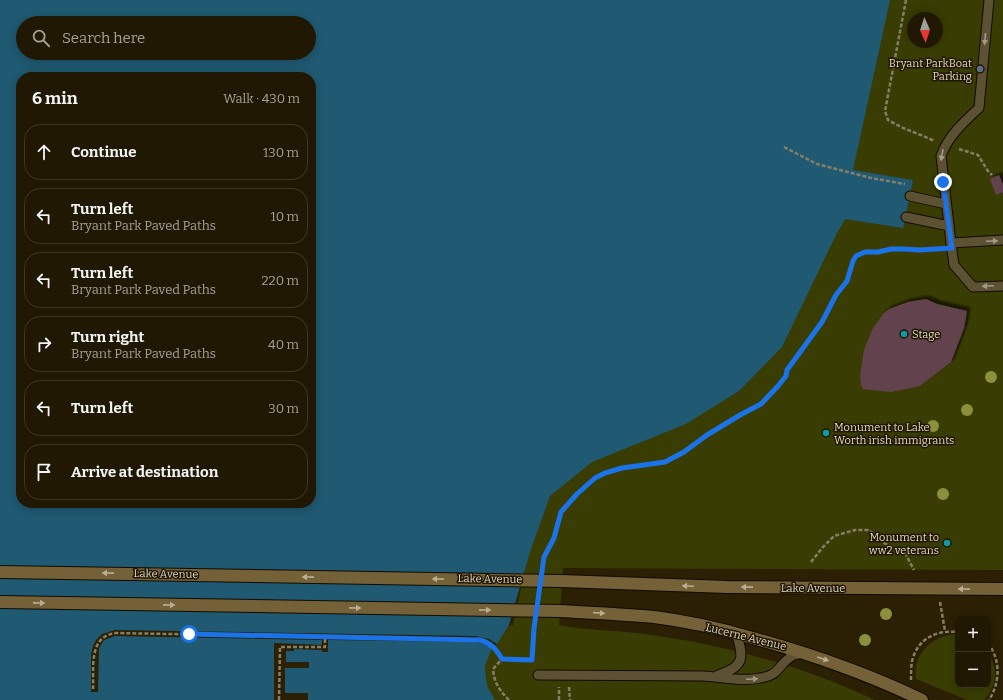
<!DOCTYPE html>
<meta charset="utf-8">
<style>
body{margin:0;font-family:Bitter,serif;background:#2d2511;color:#f1f3f6}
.controls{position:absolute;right:12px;bottom:12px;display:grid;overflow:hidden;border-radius:8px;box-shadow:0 2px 10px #0003}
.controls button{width:36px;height:36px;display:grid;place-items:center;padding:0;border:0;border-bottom:1px solid #3d3724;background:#201802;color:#f1f3f6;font:20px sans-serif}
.compass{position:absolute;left:907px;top:12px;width:36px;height:36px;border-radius:50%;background:#201802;box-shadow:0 2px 10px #0003;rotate:177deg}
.stop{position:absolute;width:12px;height:12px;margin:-9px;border:3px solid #1a73e8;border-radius:50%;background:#fff}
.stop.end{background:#1a73e8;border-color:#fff;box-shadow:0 1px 4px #0008}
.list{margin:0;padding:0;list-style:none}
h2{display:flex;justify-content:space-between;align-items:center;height:52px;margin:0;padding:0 16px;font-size:17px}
h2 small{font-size:13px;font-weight:400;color:#a2a099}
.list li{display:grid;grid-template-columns:26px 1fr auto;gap:12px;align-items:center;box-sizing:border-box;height:56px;margin:0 8px 8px;padding:0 8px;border:1px solid #3d3724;border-radius:16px}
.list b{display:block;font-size:15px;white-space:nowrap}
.list p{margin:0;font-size:13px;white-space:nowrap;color:#a2a099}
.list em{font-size:13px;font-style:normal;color:#a2a099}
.icon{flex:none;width:22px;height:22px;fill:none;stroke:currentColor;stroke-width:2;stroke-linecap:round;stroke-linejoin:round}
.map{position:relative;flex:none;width:1003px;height:700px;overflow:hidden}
.search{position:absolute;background:#201802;box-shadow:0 2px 10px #0003;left:16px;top:16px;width:300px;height:44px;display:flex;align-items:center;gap:10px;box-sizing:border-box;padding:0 14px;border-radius:22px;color:#a2a099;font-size:15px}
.panel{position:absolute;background:#201802;box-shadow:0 2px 10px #0003;left:16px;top:72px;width:300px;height:436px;border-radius:16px}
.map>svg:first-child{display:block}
</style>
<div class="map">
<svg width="1003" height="700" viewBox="0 0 1003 700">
<defs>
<filter id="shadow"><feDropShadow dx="3.5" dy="-3.5" stdDeviation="1" flood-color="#0009"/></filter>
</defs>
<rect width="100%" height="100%" fill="#2b2003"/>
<g fill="#393d03" fill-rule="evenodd">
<path d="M853,0H1003V570L563,568L559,625C589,631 621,630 652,635C729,646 805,667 875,700H77L502,628L513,625L536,518ZM913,18H937V42H913Z"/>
<path d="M958,634V685H988V653C999,669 997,686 984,700H967L916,679C912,653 934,634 958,634Z"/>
</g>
<path fill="#1f5972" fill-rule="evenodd" d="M0,0H890L853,170L913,180L903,228L845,219L836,235L782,347L739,391L686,424L592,462L550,496L530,552L509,625L497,644L492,648L485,666V671L487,686L495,700H0ZM23,23H309V53H23ZM21,77H311V503H21Z"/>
<path fill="#2b2003" d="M115,630L475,636L489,639L497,644L492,648L487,645L476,642L328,640V652H322V650L294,649V651H286V662H309V668H285V693H308V700H274V643L322,645V640L115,636L104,640L99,648L98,692H91V655L93,646L96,640L102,634Z"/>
<g fill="#62424e" filter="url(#shadow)">
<path d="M999,175L1003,185V192L996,195L990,179Z"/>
<path d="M926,299L937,304L967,311L964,328L951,362L920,386L891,392L863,389L861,385L860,376L864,350L873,328L883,314L889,309L908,302Z"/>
</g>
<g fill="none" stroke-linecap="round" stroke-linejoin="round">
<defs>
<g id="lane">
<path d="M989,0L979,108C964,122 948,136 941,156L951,243L1003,240"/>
<path d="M910,196L946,204"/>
<path d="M906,217L949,226"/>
<path d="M951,243L954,265L973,287L1003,286"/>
<path d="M538,675C593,675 648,676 703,676C721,677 742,682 760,678C781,675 777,665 792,656C795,654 799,654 803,653"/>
<path d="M718,675C745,667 744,657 736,633"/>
</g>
<g id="secondary">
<path d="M561,581L727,587L1003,589"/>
<path d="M560,611C592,613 623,614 654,617C686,621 718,628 749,637C808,653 866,673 922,700"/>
</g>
</defs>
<use href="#lane" stroke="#120a00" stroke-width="11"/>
<use href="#secondary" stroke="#120a00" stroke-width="14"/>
<g stroke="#877e68" stroke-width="2.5" stroke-dasharray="4 2" stroke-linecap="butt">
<path d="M906,0L885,111L888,120L901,127L935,141"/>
<path d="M784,147L817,164L871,178L905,184"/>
<path d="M959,149L978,155L988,171L992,175"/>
<path d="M811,562L823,547L834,536L855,530H869L884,543L894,548L904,551L914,570"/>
<path d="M542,568L544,557L554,538L561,512L577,494L595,478L616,469L665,461L684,451L707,435L740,415L761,404L779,385L786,376L787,370L822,322L836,295L847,281L853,261L856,256L865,252L878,253L891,249H939"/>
<path d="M940,602L945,631"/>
<path d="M988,643C1001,660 1000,683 989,700"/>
<path d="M911,680C911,674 911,667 912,661C918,638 936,630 958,632"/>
<path d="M569,687L570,700"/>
<path d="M93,689C94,668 88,636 116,633L480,640C491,643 496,649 502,659"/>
<path d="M279,700L280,647H325V636"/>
<path d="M509,700C500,691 494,683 493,669L502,659L532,660L534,624"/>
<path d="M559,700V687"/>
</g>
<use href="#lane" stroke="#5d5134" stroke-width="9"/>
<use href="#secondary" stroke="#746137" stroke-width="12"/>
<defs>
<g id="secondary-bridge">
<path d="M0,572L561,581"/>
<path d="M0,602L560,611"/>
</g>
</defs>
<use href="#secondary-bridge" stroke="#120a00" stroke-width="14" stroke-linecap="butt"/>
<use href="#secondary-bridge" stroke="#746137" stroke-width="12"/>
</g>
<g fill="#8d8f3d">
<circle cx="991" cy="377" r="6"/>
<circle cx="967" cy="410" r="6"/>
<circle cx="933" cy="426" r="6"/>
<circle cx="943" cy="494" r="6"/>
<circle cx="886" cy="614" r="6"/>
<circle cx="865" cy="640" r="6"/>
</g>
<defs><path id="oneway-solid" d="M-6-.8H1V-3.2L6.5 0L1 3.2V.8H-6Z"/></defs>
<g fill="#a49b85">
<use href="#oneway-solid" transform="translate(985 39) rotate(95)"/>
<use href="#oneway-solid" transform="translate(942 155) rotate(100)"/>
<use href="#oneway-solid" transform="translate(992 241) rotate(-3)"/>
<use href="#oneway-solid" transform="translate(988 286) rotate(178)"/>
<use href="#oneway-solid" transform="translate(752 679) rotate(-3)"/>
</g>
<g fill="#baae95">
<use href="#oneway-solid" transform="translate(108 573) rotate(-179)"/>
<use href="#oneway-solid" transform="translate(308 577) rotate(-179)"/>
<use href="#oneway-solid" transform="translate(438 579) rotate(-179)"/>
<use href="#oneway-solid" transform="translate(688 586) rotate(-178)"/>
<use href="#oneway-solid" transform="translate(747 587) rotate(-179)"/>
<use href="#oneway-solid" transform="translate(964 589) rotate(-179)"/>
<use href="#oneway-solid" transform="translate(39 603) rotate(1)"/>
<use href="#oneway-solid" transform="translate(169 605) rotate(1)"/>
<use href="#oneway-solid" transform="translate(355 608) rotate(1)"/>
<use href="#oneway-solid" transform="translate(485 610) rotate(1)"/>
<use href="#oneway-solid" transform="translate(599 613) rotate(4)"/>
<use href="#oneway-solid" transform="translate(823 659) rotate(19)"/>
</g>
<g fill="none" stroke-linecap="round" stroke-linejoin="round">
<path stroke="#1a73e8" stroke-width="5" d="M189,634L480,640C491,643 496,649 502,659L532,660L534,628L544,557L554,538L561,512L577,494L595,478L605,473L622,468L665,462L684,452L707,435L740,415L761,404L778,386L786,376L787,370L822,322L836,295L847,281L853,261L856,256L865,252H878L891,249H904L919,250L952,248L943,182"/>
</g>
<circle fill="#5c6f8a" stroke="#211600" stroke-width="1.5" cx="980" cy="69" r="4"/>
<g fill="#0f9aa8" stroke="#211600" stroke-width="1.5">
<circle cx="904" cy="334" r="4"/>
<circle cx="826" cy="433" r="4"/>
<circle cx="947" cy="543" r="4"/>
</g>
<g text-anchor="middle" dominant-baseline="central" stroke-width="3" stroke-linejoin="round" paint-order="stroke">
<g font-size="11" fill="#dfd8c8" stroke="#211600" text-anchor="end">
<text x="972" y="63">Bryant ParkBoat<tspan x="972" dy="13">Parking</tspan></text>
<text x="912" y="334" text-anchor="start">Stage</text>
<text x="834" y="427" text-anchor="start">Monument to Lake<tspan x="834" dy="13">Worth irish immigrants</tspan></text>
<text x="939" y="537">Monument to<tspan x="939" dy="13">ww2 veterans</tspan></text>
</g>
<g font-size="11" fill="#dfd8c8" stroke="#211600">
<text transform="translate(166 574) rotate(1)">Lake Avenue</text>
<text transform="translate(490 579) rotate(1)">Lake Avenue</text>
<text x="813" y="588">Lake Avenue</text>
<text transform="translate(746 637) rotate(14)">Lucerne Avenue</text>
</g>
</g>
</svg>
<div class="controls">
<button>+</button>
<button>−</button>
</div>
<svg class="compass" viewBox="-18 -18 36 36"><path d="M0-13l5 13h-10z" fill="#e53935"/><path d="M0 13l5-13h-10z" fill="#a2a099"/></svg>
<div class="stop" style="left:189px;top:634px"></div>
<div class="stop end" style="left:943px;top:182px"></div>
<div class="search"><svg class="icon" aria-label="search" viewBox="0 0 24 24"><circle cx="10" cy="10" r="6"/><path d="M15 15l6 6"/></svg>Search here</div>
<section class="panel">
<h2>6 min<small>Walk · 430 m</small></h2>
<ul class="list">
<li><svg class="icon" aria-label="ahead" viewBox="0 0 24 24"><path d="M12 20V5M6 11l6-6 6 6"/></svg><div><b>Continue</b></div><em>130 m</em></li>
<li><svg class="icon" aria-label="left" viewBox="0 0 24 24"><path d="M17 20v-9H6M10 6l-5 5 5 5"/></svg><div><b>Turn left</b><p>Bryant Park Paved Paths</p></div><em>10 m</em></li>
<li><svg class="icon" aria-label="left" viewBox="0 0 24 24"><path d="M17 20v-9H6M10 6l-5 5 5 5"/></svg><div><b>Turn left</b><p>Bryant Park Paved Paths</p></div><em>220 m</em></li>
<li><svg class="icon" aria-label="right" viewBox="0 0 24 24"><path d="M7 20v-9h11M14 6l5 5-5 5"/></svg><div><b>Turn right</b><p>Bryant Park Paved Paths</p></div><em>40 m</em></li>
<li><svg class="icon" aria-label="left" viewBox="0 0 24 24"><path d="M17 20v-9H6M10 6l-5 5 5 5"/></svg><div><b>Turn left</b></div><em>30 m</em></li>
<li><svg class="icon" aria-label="arrive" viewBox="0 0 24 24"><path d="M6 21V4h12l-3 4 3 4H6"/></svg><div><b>Arrive at destination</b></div></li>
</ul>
</section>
</div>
